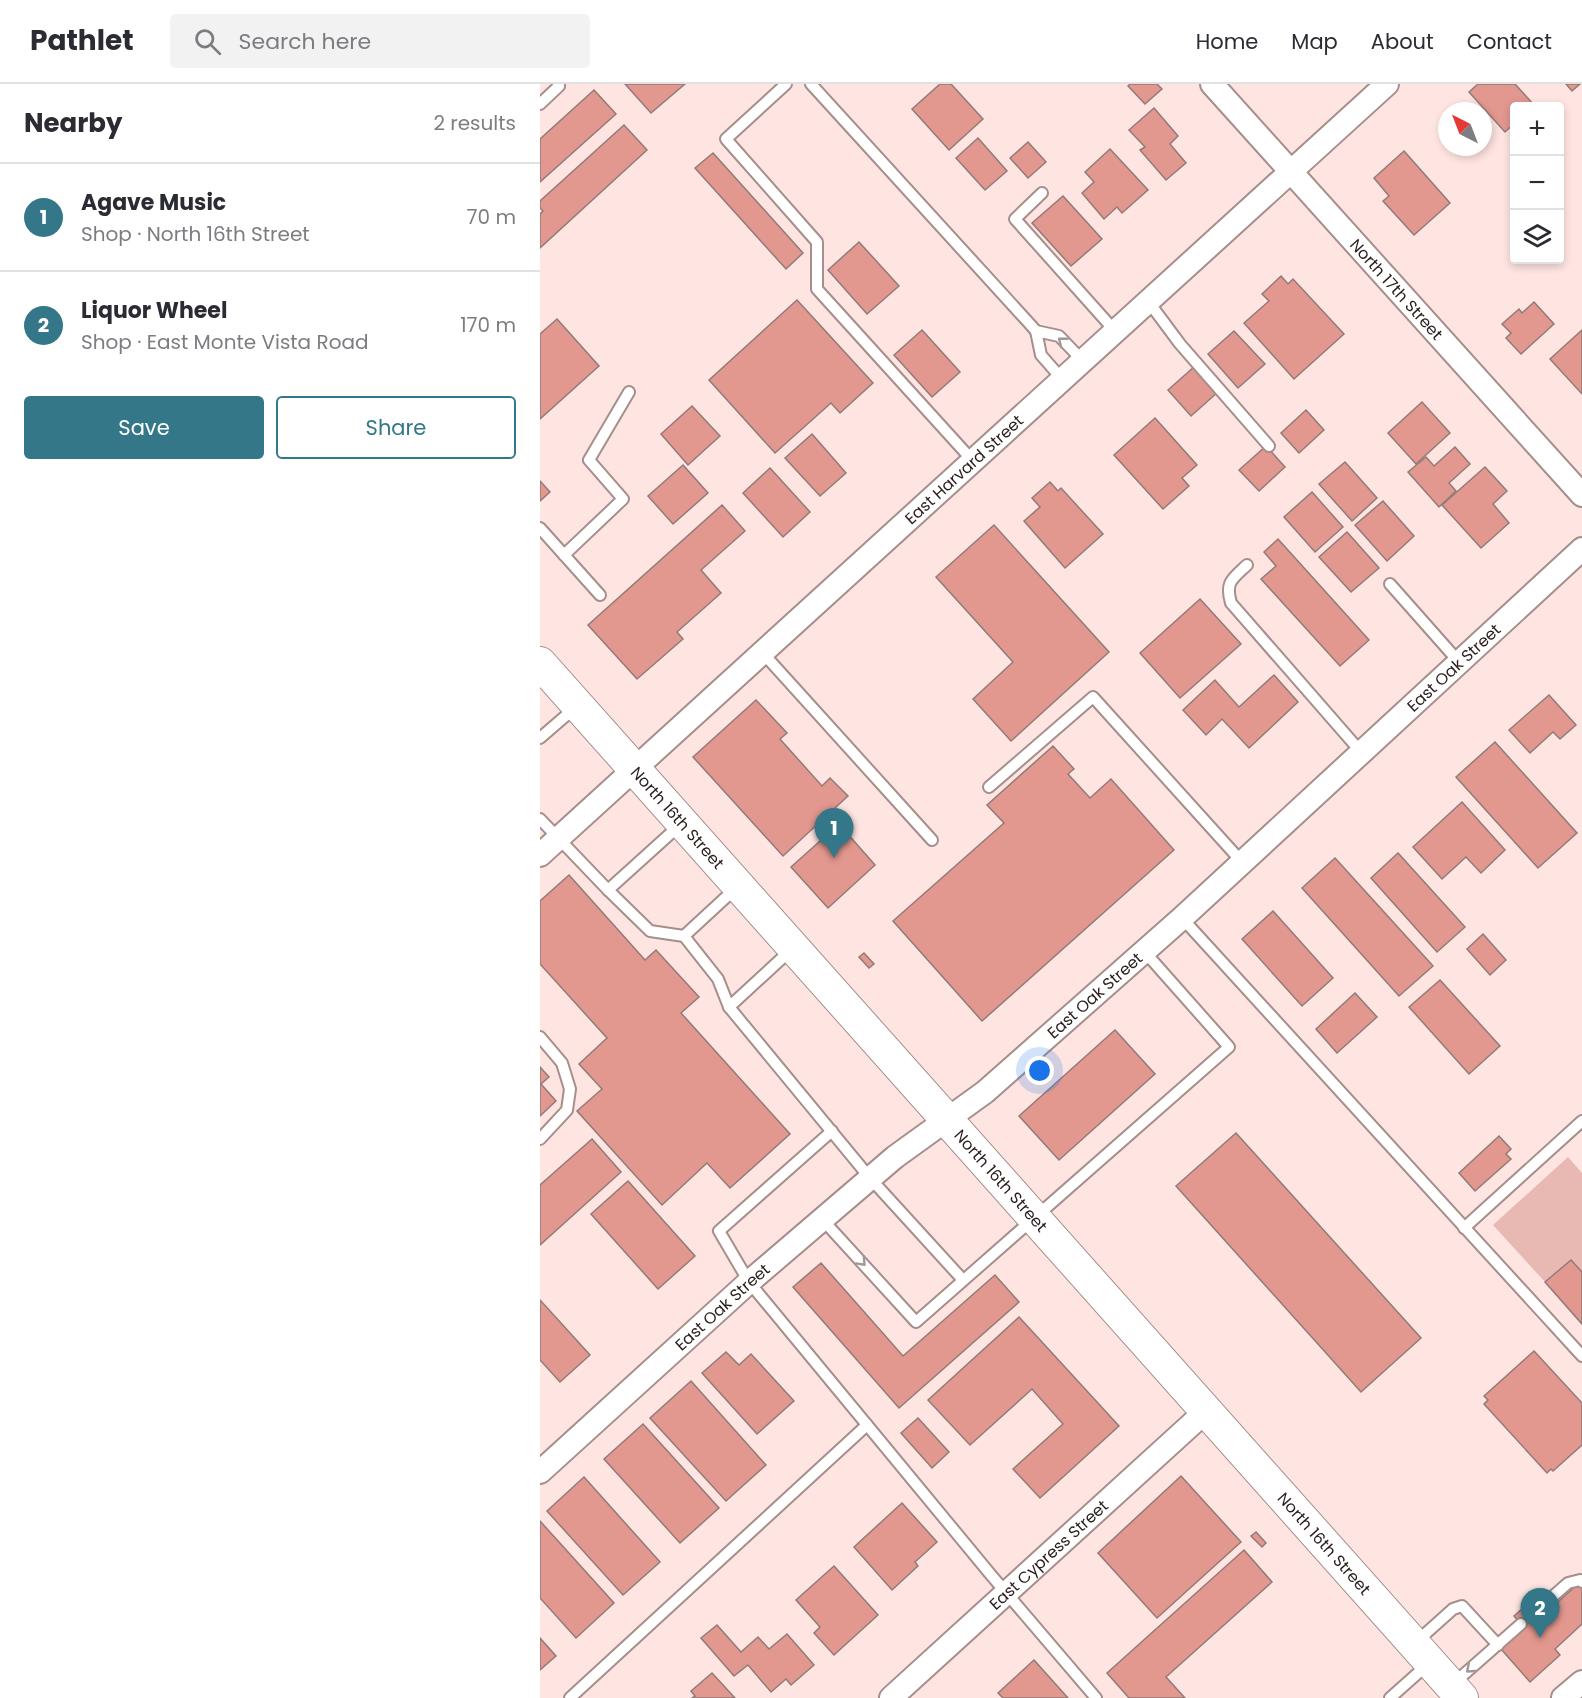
<!DOCTYPE html>
<meta charset="utf-8">
<style>
body{margin:0;font-family:Poppins,sans-serif;background:#f2f2f3;color:#2b2b33}
.controls{position:absolute;right:18px;top:18px;display:grid;overflow:hidden;border-radius:6px;box-shadow:0 3px 9px #0003}
.controls button{width:54px;height:54px;display:grid;place-items:center;padding:0;border:0;border-bottom:2px solid #e1e1e2;background:#fff;color:#2b2b33;font:30px sans-serif}
.compass{position:absolute;left:898px;top:18px;width:54px;height:54px;border-radius:50%;background:#fff;box-shadow:0 3px 9px #0003;rotate:318deg}
.you{position:absolute;left:500px;top:987px;width:21px;height:21px;margin:-15px;border:4px solid #fff;border-radius:50%;background:#1a73e8;box-shadow:0 0 0 9px #1a73e833}
.badge{display:grid;place-items:center;width:39px;height:39px;border-radius:50%;background:#347788;color:#fff;font-size:20px;font-weight:700}
.pin{position:absolute;translate:-50% -50px;filter:drop-shadow(0 2px 3px #0008)}
.pin::after{content:'';position:absolute;top:32px;width:21px;height:18px;background:inherit;clip-path:polygon(0 0,100% 0,50% 100%)}
.list{margin:0;padding:0;list-style:none}
h2{display:flex;justify-content:space-between;align-items:center;height:78px;margin:0;padding:0 24px;font-size:26px}
h2 small{font-size:20px;font-weight:400;color:#7c7c81}
.list li{display:grid;grid-template-columns:39px 1fr auto;gap:18px;align-items:center;box-sizing:border-box;height:108px;padding:0 24px;border-top:2px solid #e1e1e2}
.list b{display:block;font-size:22px;white-space:nowrap}
.list p{margin:0;font-size:20px;white-space:nowrap;color:#7c7c81}
.list em{font-size:20px;font-style:normal;color:#7c7c81}
.actions{display:flex;gap:12px;padding:18px 24px}
.actions a{flex:1;padding:14px 0;border:2px solid #347788;border-radius:6px;text-align:center;font-size:21px;color:#347788}
.actions .main{background:#347788;color:#fff}
.icon{flex:none;width:33px;height:33px;fill:none;stroke:currentColor;stroke-width:2;stroke-linecap:round;stroke-linejoin:round}
.map{position:relative;flex:none;width:1042px;height:1614px;overflow:hidden}
header{display:flex;align-items:center;gap:36px;box-sizing:border-box;height:84px;padding:0 30px;background:#fff;border-bottom:2px solid #e1e1e2}
header strong{font-size:28px}
nav{display:flex;gap:33px;margin-inline-start:auto;font-size:21px}
.search{width:420px;height:54px;background:#f2f2f3;display:flex;align-items:center;gap:15px;box-sizing:border-box;padding:0 21px;border-radius:6px;color:#7c7c81;font-size:22px}
main{display:flex}
aside{flex:1;background:#fff}
.map>svg:first-child{display:block}
</style>
<header>
<strong>Pathlet</strong>
<div class="search"><svg class="icon" aria-label="search" viewBox="0 0 24 24"><circle cx="10" cy="10" r="6"/><path d="M15 15l6 6"/></svg>Search here</div>
<nav><a>Home</a><a>Map</a><a>About</a><a>Contact</a></nav>
</header>
<main>
<aside>
<h2>Nearby<small>2 results</small></h2>
<ul class="list">
<li><span class="badge">1</span><div><b>Agave Music</b><p>Shop · North 16th Street</p></div><em>70 m</em></li>
<li><span class="badge">2</span><div><b>Liquor Wheel</b><p>Shop · East Monte Vista Road</p></div><em>170 m</em></li>
</ul>
<div class="actions"><a class="main">Save</a><a>Share</a></div>
</aside>
<div class="map">
<svg width="1042" height="1614" viewBox="0 0 1042 1614">
<rect width="100%" height="100%" fill="#ffe5e2"/>
<path fill="#e8b8b2" d="M1028,1073L1042,1089V1188L1031,1176L1005,1198L953,1141Z"/>
<g fill="#e2978f" stroke="#917b78" stroke-width="1.5">
<path d="M85,0H145L111,29Z"/>
<path d="M400,0H411L443,35L409,66L372,25Z"/>
<path d="M590,0H617L622,5L605,20L588,2Z"/>
<path d="M938,0H975L994,21L975,22V39L965,48L929,8Z"/>
<path d="M1026,0H1040L1032,7Z"/>
<path d="M54,6L76,30L0,98V55Z"/>
<path d="M614,24L638,52L630,60L646,79L626,96L600,66L605,63L589,46Z"/>
<path d="M84,41L107,66L0,164V130L3,127L0,124V117Z"/>
<path d="M438,54L467,87L445,106L416,74Z"/>
<path d="M488,58L506,78L488,94L470,74Z"/>
<path d="M570,65L608,106L582,129L577,123L564,135L542,109L554,98L545,88Z"/>
<path d="M864,67L910,119L874,151L843,117L849,112L834,94Z"/>
<path d="M173,69L263,169L246,185L155,84Z"/>
<path d="M523,112L562,155L531,182L492,139Z"/>
<path d="M319,158L359,202L327,230L288,186Z"/>
<path d="M741,192L748,200L753,195L804,250L754,295L704,239L729,217L722,210Z"/>
<path d="M257,216L333,299L300,329L291,319L235,369L169,296Z"/>
<path d="M994,218L1014,240L981,270L966,254L971,249L962,240L979,225L982,229Z"/>
<path d="M17,235L59,282L0,335V250Z"/>
<path d="M382,246L420,288L392,313L354,271Z"/>
<path d="M1042,246V310L1010,275Z"/>
<path d="M694,247L725,280L698,304L668,270Z"/>
<path d="M655,282L678,308L651,332L628,306Z"/>
<path d="M882,318L910,349L876,380L848,349Z"/>
<path d="M152,322L180,352L148,381L121,350Z"/>
<path d="M766,326L784,346L759,369L741,349Z"/>
<path d="M615,334L657,381L642,394L649,402L623,425L574,371Z"/>
<path d="M272,350L306,389L280,412L245,374Z"/>
<path d="M726,362L745,383L719,407L699,386Z"/>
<path d="M915,363L930,380L909,399L916,407L899,423L868,388L886,373L894,382Z"/>
<path d="M805,378L837,414L812,437L779,400Z"/>
<path d="M143,381L168,409L133,440L108,412Z"/>
<path d="M945,383L967,407L953,420L969,439L941,464L902,421Z"/>
<path d="M230,384L270,428L243,453L203,409Z"/>
<path d="M0,397L10,408L0,417Z"/>
<path d="M510,398L518,407L521,404L563,450L525,484L484,437L500,423L492,414Z"/>
<path d="M772,408L803,443L775,468L744,433Z"/>
<path d="M843,417L874,452L847,477L815,441Z"/>
<path d="M182,421L205,447L161,486L181,509L137,548L143,555L97,595L48,541Z"/>
<path d="M454,441L569,568L471,657L433,615L473,578L396,493Z"/>
<path d="M807,448L839,484L811,508L779,473Z"/>
<path d="M738,455L829,556L800,582L721,495L736,482L724,468Z"/>
<path d="M660,515L701,560L640,614L600,569Z"/>
<path d="M734,591L758,618L709,664L682,635L666,651L643,626L675,596L699,623Z"/>
<path d="M1009,611L1036,641L1020,655L1013,648L990,669L969,646Z"/>
<path d="M216,616L247,649L240,655L282,702L290,694L308,712L243,772L153,673Z"/>
<path d="M955,658L1037,749L998,784L916,693Z"/>
<path d="M513,662L534,685L528,690L550,714L571,695L634,766L442,937L353,837L464,739L447,721Z"/>
<path d="M922,718L965,766L941,789L926,773L902,795L873,763Z"/>
<path d="M299,740L335,781L288,824L251,783Z"/>
<path d="M858,769L925,843L897,868L831,794Z"/>
<path d="M795,774L893,882L859,912L762,804Z"/>
<path d="M29,791L105,876L116,866L159,913L141,929L250,1050L190,1104L167,1079L122,1121L37,1027L62,1005L39,980L67,954L0,880V817Z"/>
<path d="M733,827L793,894L762,922L702,855Z"/>
<path d="M943,850L966,876L950,891L927,865Z"/>
<path d="M324,869L334,880L329,884L319,873Z"/>
<path d="M900,896L960,962L929,990L869,923Z"/>
<path d="M815,909L837,933L797,969L776,945Z"/>
<path d="M575,946L615,990L519,1076L479,1032Z"/>
<path d="M0,983L9,993L1,1000L16,1017L0,1032Z"/>
<path d="M696,1049L881,1254L821,1308L636,1102Z"/>
<path d="M959,1052L971,1065L966,1070L971,1075L935,1107L919,1089Z"/>
<path d="M52,1055L81,1088L0,1161V1101Z"/>
<path d="M88,1097L155,1172L118,1205L51,1130Z"/>
<path d="M1031,1176L1042,1188V1240L1005,1198Z"/>
<path d="M281,1179L363,1272L455,1191L479,1218L359,1324L253,1203Z"/>
<path d="M0,1216L50,1271L20,1298L0,1276Z"/>
<path d="M479,1233L579,1342L500,1414L473,1385L523,1340L492,1305L430,1361L388,1316Z"/>
<path d="M994,1267L1042,1319V1361L1013,1387L1011,1385L1007,1389L944,1320L948,1316L944,1312Z"/>
<path d="M186,1268L199,1281L211,1270L254,1317L217,1350L162,1289Z"/>
<path d="M151,1297L226,1381L186,1417L110,1334Z"/>
<path d="M378,1334L409,1368L392,1384L361,1349Z"/>
<path d="M103,1340L179,1424L140,1459L64,1375Z"/>
<path d="M641,1392L701,1458L617,1534L558,1469Z"/>
<path d="M44,1393L120,1478L83,1511L7,1427Z"/>
<path d="M362,1419L397,1458L375,1478L378,1482L352,1506L314,1463Z"/>
<path d="M0,1437L74,1519L36,1554L0,1514Z"/>
<path d="M716,1448L726,1459L722,1463L711,1452Z"/>
<path d="M704,1466L732,1498L626,1593L645,1614H589L567,1589Z"/>
<path d="M294,1482L338,1531L294,1571L274,1549L280,1543L256,1516Z"/>
<path d="M1039,1499L1042,1502V1540L1015,1565L1020,1571L990,1598L961,1565L984,1543L974,1532L995,1513L1008,1527Z"/>
<path d="M177,1541L201,1568L218,1553L229,1565L247,1550L274,1581L251,1601L246,1595L231,1608L208,1581L194,1592L161,1554Z"/>
<path d="M0,1554L16,1572L0,1586Z"/>
<path d="M494,1576L528,1614H463L458,1609Z"/>
<path d="M172,1589L195,1614H152L155,1612L151,1607Z"/>
</g>
<g fill="none" stroke-linecap="round" stroke-linejoin="round">
<defs>
<g id="lane">
<path d="M246,0L186,55L277,158V205L433,377"/>
<path d="M271,0L488,238L496,247L519,252L543,277"/>
<path d="M0,20L19,2L18,0"/>
<path d="M502,109L475,135L575,247"/>
<path d="M608,217L640,260L729,362"/>
<path d="M496,247L501,271L522,295"/>
<path d="M0,444L60,511"/>
<path d="M24,471L83,415L49,376L89,308"/>
<path d="M707,481C692,495 685,498 691,519L821,668"/>
<path d="M850,500L919,578"/>
<path d="M222,568L392,756"/>
<path d="M0,654L36,623"/>
<path d="M449,703L553,613L702,778"/>
<path d="M0,735L68,806L110,847L144,852L178,895L189,923L330,1094L423,1196"/>
<path d="M68,806L141,740"/>
<path d="M642,834L1042,1272"/>
<path d="M144,852L196,804"/>
<path d="M189,923L252,865"/>
<path d="M0,953L22,979L30,1005L27,1026L0,1055"/>
<path d="M292,1047L179,1147L209,1198L451,1491L556,1614"/>
<path d="M282,1135L376,1238L689,963L604,867"/>
<path d="M924,1144L1042,1037"/>
<path d="M1003,1521L1028,1499L1040,1496L1042,1498"/>
<path d="M875,1559L913,1525L922,1522L958,1561"/>
<path d="M914,1599L981,1540"/>
<path d="M30,1614L327,1341"/>
<path d="M850,1614L887,1581"/>
</g>
<g id="street">
<path id="s1" d="M672,0L1042,411"/>
<path id="s2" d="M0,771L847,0"/>
<path id="s3" d="M0,1388L209,1198L355,1073L445,1008L642,834L1042,465"/>
<path id="s4" d="M351,1614L665,1328"/>
<path d="M1023,1614L1042,1598"/>
</g>
<g id="secondary">
<path id="s5" d="M0,579L922,1614"/>
</g>
</defs>
<use href="#lane" stroke="#a58e8b" stroke-width="14"/>
<use href="#street" stroke="#a58e8b" stroke-width="26"/>
<use href="#secondary" stroke="#a58e8b" stroke-width="34"/>
<use href="#lane" stroke="#fff" stroke-width="10"/>
<use href="#street" stroke="#fff" stroke-width="22"/>
<use href="#secondary" stroke="#fff" stroke-width="32"/>
</g>
<defs><path id="oneway-chevron" d="M-2-3.5L2.5 0L-2 3.5" fill="none" stroke-width="1.6" stroke-linecap="round" stroke-linejoin="round" transform="scale(1.5)"/></defs>
<g stroke="#9e9a99">
<use href="#oneway-chevron" transform="translate(522 257) rotate(-141)"/>
<use href="#oneway-chevron" transform="translate(322 1178) rotate(47)"/>
<use href="#oneway-chevron" transform="translate(930 1585) rotate(139)"/>
</g>
<g text-anchor="middle" dominant-baseline="central" stroke-width="4.5" stroke-linejoin="round" paint-order="stroke">
<g font-size="16" fill="#281f1d" stroke="#fdf8f7">
<text stroke="none"><textPath href="#s1" startOffset="276">North 17th Street</textPath></text>
<text stroke="none"><textPath href="#s2" startOffset="573">East Harvard Street</textPath></text>
<text stroke="none"><textPath href="#s3" startOffset="1218">East Oak Street</textPath></text>
<text stroke="none"><textPath href="#s5" startOffset="207">North 16th Street</textPath></text>
<text stroke="none"><textPath href="#s3" startOffset="732">East Oak Street</textPath></text>
<text stroke="none"><textPath href="#s5" startOffset="693">North 16th Street</textPath></text>
<text stroke="none"><textPath href="#s3" startOffset="246">East Oak Street</textPath></text>
<text stroke="none"><textPath href="#s5" startOffset="1179">North 16th Street</textPath></text>
<text stroke="none"><textPath href="#s4" startOffset="213">East Cypress Street</textPath></text>
</g>
</g>
</svg>
<div class="controls">
<button>+</button>
<button>−</button>
<button><svg class="icon" aria-label="layers" viewBox="0 0 24 24"><path d="M12 4l9 5-9 5-9-5zM3 14l9 5 9-5"/></svg></button>
</div>
<svg class="compass" viewBox="-18 -18 36 36"><path d="M0-13l5 13h-10z" fill="#e53935"/><path d="M0 13l5-13h-10z" fill="#7c7c81"/></svg>
<div class="you"></div>
<div class="pin badge" style="left:294px;top:774px">1</div>
<div class="pin badge" style="left:1000px;top:1554px">2</div>
</div>
</main>
